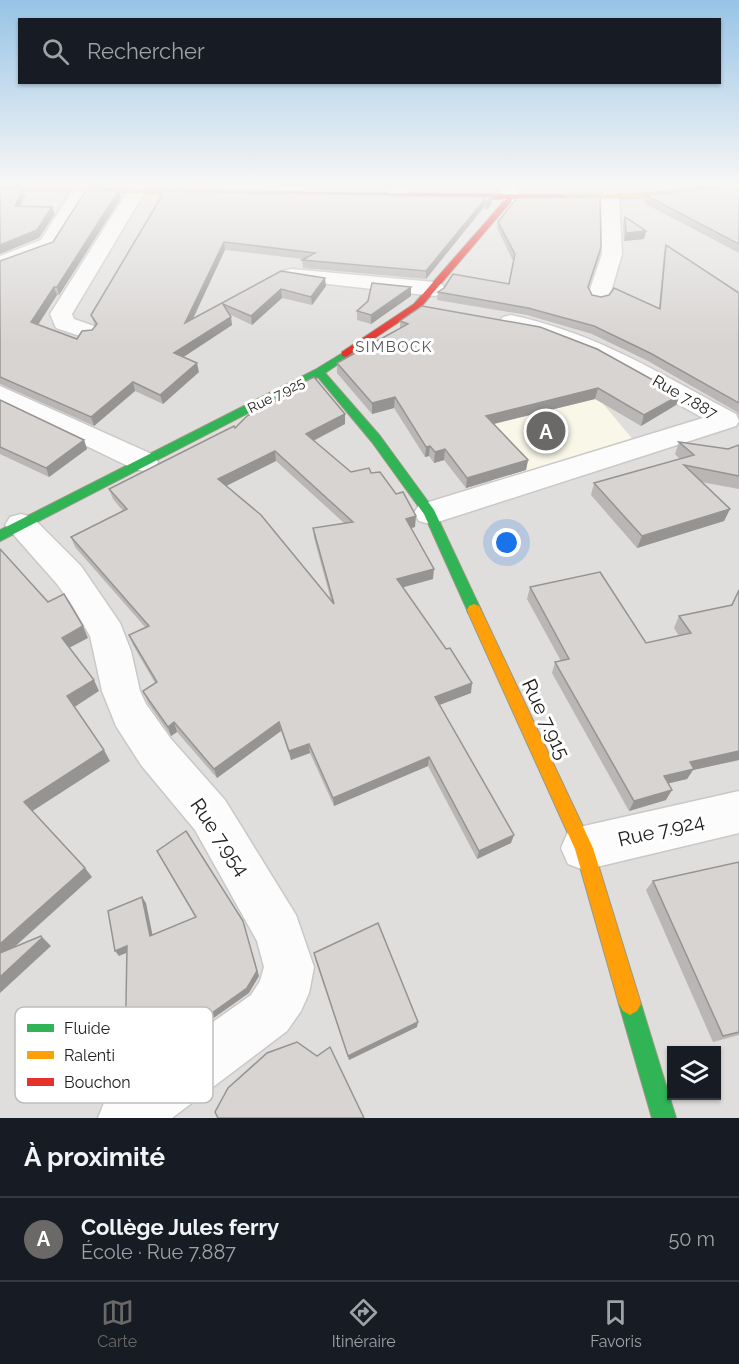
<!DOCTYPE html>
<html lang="fr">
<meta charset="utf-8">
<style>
body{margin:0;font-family:Raleway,sans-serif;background:#20242c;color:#f1f3f6}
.controls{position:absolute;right:18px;bottom:18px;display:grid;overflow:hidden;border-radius:0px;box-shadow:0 2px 4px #0004}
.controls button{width:54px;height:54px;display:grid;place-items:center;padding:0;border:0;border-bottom:2px solid #363941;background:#171b24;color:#f1f3f6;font:30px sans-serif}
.you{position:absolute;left:507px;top:543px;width:21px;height:21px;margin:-15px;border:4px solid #fff;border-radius:50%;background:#1a73e8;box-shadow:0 0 0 9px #1a73e833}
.badge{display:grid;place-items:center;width:39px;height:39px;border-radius:50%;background:#6a6968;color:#fff;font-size:20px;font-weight:700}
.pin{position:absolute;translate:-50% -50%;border:3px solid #fff;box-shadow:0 2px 6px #0006}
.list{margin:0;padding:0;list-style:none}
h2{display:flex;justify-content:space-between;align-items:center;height:78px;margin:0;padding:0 24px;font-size:26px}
h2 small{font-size:20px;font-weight:400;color:#9ea1a6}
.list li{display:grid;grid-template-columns:39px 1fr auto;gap:18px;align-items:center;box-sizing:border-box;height:84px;padding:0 24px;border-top:2px solid #363941}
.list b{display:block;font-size:22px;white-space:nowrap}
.list p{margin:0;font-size:20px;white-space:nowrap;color:#9ea1a6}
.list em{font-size:20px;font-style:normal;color:#9ea1a6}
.icon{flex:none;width:33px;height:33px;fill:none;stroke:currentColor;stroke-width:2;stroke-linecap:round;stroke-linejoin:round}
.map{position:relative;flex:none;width:739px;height:1118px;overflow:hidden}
.search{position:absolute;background:#171b24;box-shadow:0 2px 4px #0004;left:18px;right:18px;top:18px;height:66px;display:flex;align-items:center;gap:15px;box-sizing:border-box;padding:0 21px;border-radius:0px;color:#9ea1a6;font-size:22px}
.sheet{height:162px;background:#171b24}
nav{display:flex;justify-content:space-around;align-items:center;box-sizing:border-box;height:84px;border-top:2px solid #363941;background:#171b24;font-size:16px;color:#9ea1a6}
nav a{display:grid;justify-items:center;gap:3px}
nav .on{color:#6a6968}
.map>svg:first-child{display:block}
</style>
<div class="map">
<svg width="739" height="1118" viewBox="0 0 739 1118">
<rect width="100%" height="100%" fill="#f0eeeb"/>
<path fill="#dfdedc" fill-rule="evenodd" d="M0,186H739V1118H0ZM672,1050H716V1096H672Z"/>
<path fill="#f8f7e8" d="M584,381L635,442L496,485L441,420Z"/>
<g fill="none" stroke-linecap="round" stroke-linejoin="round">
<defs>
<g id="street">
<path d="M75,186H87L90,189L55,248L0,269V256L41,240Z"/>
<path d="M131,186H141L146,190L72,314L74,319L94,326L98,331L94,336L86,338L56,328L50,314Z"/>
<path d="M391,186H407L404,199H392L389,195Z"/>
<path d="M500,186H516L519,198L516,202H504Z"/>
<path d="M610,191L616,192L619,196L622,254L610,295L607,300L599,302L591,300L588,295L602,254L601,196L604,192Z"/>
<path d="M291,269L434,282L442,284L445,289L442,294L434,296L284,279L280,275L284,271Z"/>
<path d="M511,315C599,334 658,373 736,414L739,421L736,426L441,521L430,524L419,521L414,513L419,505L703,418L587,354L534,334L503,327L499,322L503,317Z"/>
<path d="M0,386L154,455L158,462L154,469L144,471L134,469L0,404Z"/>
<path d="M21,514L32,517L81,566L120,623L131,651L140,691L146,704L171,739L225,800L296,915L314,967L309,993L301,1011L287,1031L172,1118H98L106,1098L251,995L260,981L264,967L257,941L195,830L141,765L116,726L102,691L90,636L72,605L57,584L5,525L10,517Z"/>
<path d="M739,791V833L584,870L568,864L561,848L568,832L584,826Z"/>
</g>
<g id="fast">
<path d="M346,351L350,352V356L325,373L380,436L434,510L481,610L479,614H469L424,514L372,442L318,377L0,541V530L315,370Z"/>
<path d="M630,993L637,997L641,1004L676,1118H652L619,1004L623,997Z"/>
</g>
<g id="slow">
<path d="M0,186L286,192L290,194L286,196L0,190Z"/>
<path d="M718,186H739L735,188L637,198L563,199L559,197L563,195L637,194Z"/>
<path d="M474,604L479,606L481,610L593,848L641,1004L637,1011L630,1015L623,1011L619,1004L575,849L467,610L469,606Z"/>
</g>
<path id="jam" d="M286,192L563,195L567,197L563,199H513L420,308L346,357L342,356V352L414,304L506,199L283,196L282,194Z"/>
</defs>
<use href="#street" stroke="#c9c8c7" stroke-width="3"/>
<use href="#fast" stroke="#999a82" stroke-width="2"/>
<use href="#slow" stroke="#999a82" stroke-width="2"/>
<use href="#jam" stroke="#999a82" stroke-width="2"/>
<use href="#street" fill="#fdfcfc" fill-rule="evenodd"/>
<use href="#fast" fill="#30b455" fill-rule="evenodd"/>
<use href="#slow" fill="#ff9f0a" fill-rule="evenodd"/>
<use href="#jam" fill="#e5322d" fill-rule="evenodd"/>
</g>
<g fill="#b9b6b5" fill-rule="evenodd">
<path d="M209,186H390L388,188Z"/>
<path d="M408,186H500L499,191L409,189Z"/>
<path d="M517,186H662L618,189L519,191Z"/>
<path d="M739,186V253L644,203L646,195Z"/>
<path d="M158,191L492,197L491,205L486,210L484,207L426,279L303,268L302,260L303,259L225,250L193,319L281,271L326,286L312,305L282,298L252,325L229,314L232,325L183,357L199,372L163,404L135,391L94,426L0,384V261L53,242L121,198L59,295H57L38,325L77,339L92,330L95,326L91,315L160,199Z"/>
<path d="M625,217L646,231L644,239L624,241L623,225Z"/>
<path d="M498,222L601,247L588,288L592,295L659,308L664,252L666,245L739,293V416L737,412L648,361L592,334L527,315L437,300L438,292L509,284L513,261L497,228Z"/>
<path d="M411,287V296L371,324L357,320V311Z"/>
<path d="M400,321L680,395L676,405L641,426L595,399L494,424L528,460L526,470L466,488L444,460L434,463L429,456L425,457L394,408L372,414L337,373V363L400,328Z"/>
<path d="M276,396L345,424L313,441L351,472L371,473L415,527L411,528L433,579L403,587L471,693L439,705L511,843L477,859L428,766L334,806L310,753L291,760L281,731L217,778L177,732L171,736L148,703L143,691L155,683L133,645L129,635L145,627L75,547L71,537L123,511L113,499L109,489L235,428L277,401ZM276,461L344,523L313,528L314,538L331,600L226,486Z"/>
<path d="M0,400L84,440L87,449L49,477L0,454Z"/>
<path d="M679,442L728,449L739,445V489L701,482L730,509L724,521L637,548L591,495L594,483L680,459L675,454Z"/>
<path d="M530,587L646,643L679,636L674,628L679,616L731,605L739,590V760L693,770L687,779L668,783L666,800L629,811L552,673L555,662L561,661L527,599Z"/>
<path d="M739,862V1035L713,1042L646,890L653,881Z"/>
<path d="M314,953L417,1027L349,1060L315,959Z"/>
</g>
<g fill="#969493">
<path d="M23,188L25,196L17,213L15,206Z"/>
<path d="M119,190L121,198L59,295L57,287Z"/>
<path d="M492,197L491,205L486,210L487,203Z"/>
<path d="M485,199L484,207L426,279V271Z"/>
<path d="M52,207L55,214L39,238L0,254V245Z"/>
<path d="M646,231L644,239L624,241L626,233Z"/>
<path d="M224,242L225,250L187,331L185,323Z"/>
<path d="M601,247L600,254L586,294L588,287Z"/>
<path d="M325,278L326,286L312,305L311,297Z"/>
<path d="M54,287L57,295L34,331L31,322Z"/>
<path d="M411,287V296L371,324V315Z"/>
<path d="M281,289L282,298L252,325L251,316Z"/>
<path d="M231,317L232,325L176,362L174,353Z"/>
<path d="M197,363L199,372L163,404L160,395Z"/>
<path d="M133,382L135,391L94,426L91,417Z"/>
<path d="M598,388L595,399L485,426L486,416Z"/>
<path d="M680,395L676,405L641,426L644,415Z"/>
<path d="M395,397L394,408L372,414V403Z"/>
<path d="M345,414V424L307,444L306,434Z"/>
<path d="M84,440L87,449L49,477L46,468Z"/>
<path d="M430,446L429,456L425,457L426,447Z"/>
<path d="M445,449L444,460L434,463L435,452Z"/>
<path d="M275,451L276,461L220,489L218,479Z"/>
<path d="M528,460L526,470L466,488L467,478Z"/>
<path d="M730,509L724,521L637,548L642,536Z"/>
<path d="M416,516L415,527L406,529V519Z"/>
<path d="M434,569L433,579L397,589V579Z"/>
<path d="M83,626L88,638L67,649L62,638Z"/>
<path d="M94,680L99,691L73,708L67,696Z"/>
<path d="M472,683L471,693L434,707L435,697Z"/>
<path d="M174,722L177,732L171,736L168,727Z"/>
<path d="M279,722L281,731L217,778L214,769Z"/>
<path d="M309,744L310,753L291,760L289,751Z"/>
<path d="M104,750L110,761L31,812L24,802Z"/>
<path d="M739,751V760L693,770L687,779L658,786L664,776L690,762Z"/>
<path d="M429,757L428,766L334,806L333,798Z"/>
<path d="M672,790L666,800L629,811L634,801Z"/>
<path d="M514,835L511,843L477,859L479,851Z"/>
<path d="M85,868L92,877L0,960V944Z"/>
<path d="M142,897L146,903L154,942L150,936Z"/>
<path d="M243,921L259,976L249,993L201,1027L179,1038V1043L161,1056L130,1064L125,1060L175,1033Z"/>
<path d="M41,936L51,946L0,993V977Z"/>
<path d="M127,946L131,951L119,956L115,951Z"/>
<path d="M418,1022L417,1027L349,1060L348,1056Z"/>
</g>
<g fill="#d7d4d2" stroke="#969493" stroke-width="1.5" fill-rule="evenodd">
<path d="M739,186V244L645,195L738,186Z"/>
<path d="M0,188H23L15,206L52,207L37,230L0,245Z"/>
<path d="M86,190H119L57,287H54L31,322L77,339L82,331L92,330L97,324L91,315L163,194L158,191L492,197L487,203L485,199L426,271L302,260L315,253L224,242L185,323L281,271L325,278L311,297L281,289L251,316L223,304L231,317L174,353L197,363L160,395L133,382L91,417L0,377V261L53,242Z"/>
<path d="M600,197L601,247L588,287L592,295L601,297L609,295L614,288L660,309L666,245L739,293V403L650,353L594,326L528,308L438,292L444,288L453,274L509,284L515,254L498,222L517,198Z"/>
<path d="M625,217L646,231L626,233Z"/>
<path d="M372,283L411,287L371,315L357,311L368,301Z"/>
<path d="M422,306L540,327L597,349L680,395L644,415L598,388L486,416L528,460L467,478L445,449L435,452L430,446L426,447L395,397L372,403L337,363L408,324L400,321Z"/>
<path d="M314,377L345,414L306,434L351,472L369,468L371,473L380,472L396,494L403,492L416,516L406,519L434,569L397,579L446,649L450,648L472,683L435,697L514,835L479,851L429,757L333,798L309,744L289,751L279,722L214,769L174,722L168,727L144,693L143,691L157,682L129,635L149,626L71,537L127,509L109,489L234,426L235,428L247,416L280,399L276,396ZM275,451L353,522L313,528L334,604L261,515L218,479Z"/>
<path d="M0,400L84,440L46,468L0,447Z"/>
<path d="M679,442L728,449L739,445V476L684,465L730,509L642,536L594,483L694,455Z"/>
<path d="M0,549L48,602L64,594L83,626L62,638L94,680L67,696L104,750L24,802L85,868L0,944Z"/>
<path d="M600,572L646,643L691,633L679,616L732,605L739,590V751L690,762L694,769L664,776L672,790L634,801L555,662L569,659L530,587Z"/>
<path d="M186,831L243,921L257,971L247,988L198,1023L175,1033L176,1039L156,1052L125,1060L127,946L115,951L108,911L142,897L150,936L196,917L157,851Z"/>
<path d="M739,862V1032L723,1036L653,881Z"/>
<path d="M378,923L418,1022L348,1056L314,953Z"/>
<path d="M41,936L42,938L0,977V953Z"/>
<path d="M297,1042L317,1056L330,1047L364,1118H218L215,1112L228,1088L267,1053Z"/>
</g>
<linearGradient id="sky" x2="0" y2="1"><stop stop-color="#97c4e6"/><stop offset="0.54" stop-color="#f8f7f6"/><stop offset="1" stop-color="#f8f7f6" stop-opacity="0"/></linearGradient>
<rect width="739" height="342" fill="url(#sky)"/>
<g text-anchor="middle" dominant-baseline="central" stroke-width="6" stroke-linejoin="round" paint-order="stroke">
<g font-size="14" fill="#222" stroke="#fff">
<text transform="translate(276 395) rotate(-27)">Rue 7.925</text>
</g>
<g font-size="15" letter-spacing="1.5" fill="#555" stroke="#fff">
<text x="394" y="347">SIMBOCK</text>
</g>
<g font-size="16" fill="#222" stroke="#fff">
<text transform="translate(685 397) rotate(30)">Rue 7.887</text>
</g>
<g font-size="20" fill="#222" stroke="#fff">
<text transform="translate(546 719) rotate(65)">Rue 7.915</text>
<text transform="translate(661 830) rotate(-13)">Rue 7.924</text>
<text transform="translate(220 837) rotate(56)">Rue 7.954</text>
</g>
</g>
<rect x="15" y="1007" width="198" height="96" rx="9" fill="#fff" stroke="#bdbdbd" stroke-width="1.5"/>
<rect x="27" y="1024" width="27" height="8" fill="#30b455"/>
<rect x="27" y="1051" width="27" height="8" fill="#ff9f0a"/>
<rect x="27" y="1078" width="27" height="8" fill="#e5322d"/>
<g font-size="16" fill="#222">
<text x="64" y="1034">Fluide</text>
<text x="64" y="1061">Ralenti</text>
<text x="64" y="1088">Bouchon</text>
</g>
</svg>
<div class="controls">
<button><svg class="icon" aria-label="layers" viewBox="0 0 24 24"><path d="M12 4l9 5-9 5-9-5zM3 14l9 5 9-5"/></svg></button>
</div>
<div class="you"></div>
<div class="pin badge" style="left:546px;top:431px">A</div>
<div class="search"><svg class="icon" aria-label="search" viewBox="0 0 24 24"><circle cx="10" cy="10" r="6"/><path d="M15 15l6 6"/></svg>Rechercher</div>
</div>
<section class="sheet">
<h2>À proximité<small></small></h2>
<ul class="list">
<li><span class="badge">A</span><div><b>Collège Jules ferry</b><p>École · Rue 7.887</p></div><em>50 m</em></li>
</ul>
</section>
<nav>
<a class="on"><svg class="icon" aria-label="map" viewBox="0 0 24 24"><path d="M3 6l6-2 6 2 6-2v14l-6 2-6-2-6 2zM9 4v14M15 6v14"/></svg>Carte</a>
<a><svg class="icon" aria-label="directions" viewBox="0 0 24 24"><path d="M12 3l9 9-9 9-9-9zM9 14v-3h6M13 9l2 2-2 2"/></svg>Itinéraire</a>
<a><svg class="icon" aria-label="saved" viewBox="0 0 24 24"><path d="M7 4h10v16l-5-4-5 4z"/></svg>Favoris</a>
</nav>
